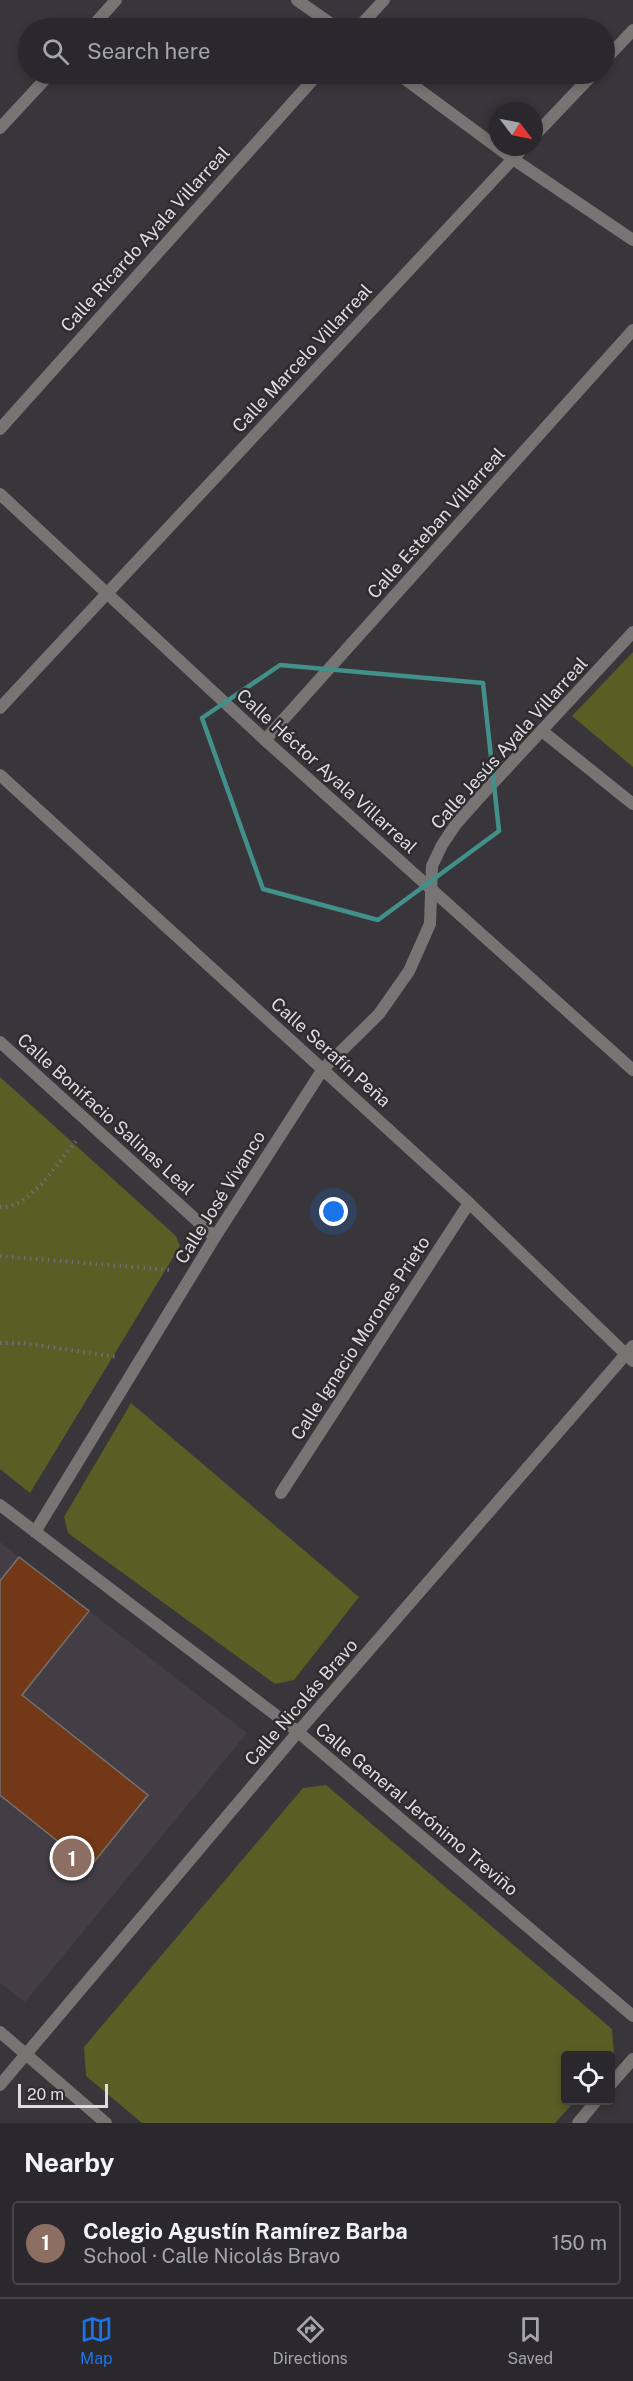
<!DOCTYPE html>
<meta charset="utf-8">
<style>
body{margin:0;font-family:"Public Sans",sans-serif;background:#363438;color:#f1f3f6}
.controls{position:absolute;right:18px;bottom:18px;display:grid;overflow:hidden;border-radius:6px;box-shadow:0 3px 9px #0003}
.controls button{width:54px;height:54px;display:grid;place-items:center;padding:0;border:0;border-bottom:2px solid #464448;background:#2a282c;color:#f1f3f6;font:30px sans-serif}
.compass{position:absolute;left:489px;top:102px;width:54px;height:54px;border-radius:50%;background:#2a282c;box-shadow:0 3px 9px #0003;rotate:122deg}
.scale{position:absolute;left:18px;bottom:15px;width:90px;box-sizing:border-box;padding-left:6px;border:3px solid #dddcde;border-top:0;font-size:16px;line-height:21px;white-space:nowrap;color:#dddcde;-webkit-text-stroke:4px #2e2c2f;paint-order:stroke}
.you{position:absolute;left:334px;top:1212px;width:21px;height:21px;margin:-15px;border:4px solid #fff;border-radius:50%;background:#1a73e8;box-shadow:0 0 0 9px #1a73e833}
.badge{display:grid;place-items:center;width:39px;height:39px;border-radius:50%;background:#1a73e8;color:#fff;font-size:20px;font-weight:700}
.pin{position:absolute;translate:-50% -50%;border:3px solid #fff;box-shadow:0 2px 6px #0006}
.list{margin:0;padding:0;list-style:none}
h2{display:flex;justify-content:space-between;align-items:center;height:78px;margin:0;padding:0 24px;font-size:26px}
h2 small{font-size:20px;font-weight:400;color:#a5a6a9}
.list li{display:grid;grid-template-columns:39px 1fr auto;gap:18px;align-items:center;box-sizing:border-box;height:84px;margin:0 12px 12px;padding:0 12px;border:2px solid #464448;border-radius:6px}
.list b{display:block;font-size:22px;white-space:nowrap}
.list p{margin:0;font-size:20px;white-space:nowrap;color:#a5a6a9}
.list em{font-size:20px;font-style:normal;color:#a5a6a9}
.icon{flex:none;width:33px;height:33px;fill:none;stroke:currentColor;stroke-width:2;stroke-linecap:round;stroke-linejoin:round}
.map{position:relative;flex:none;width:633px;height:2123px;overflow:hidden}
.search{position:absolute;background:#2a282c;box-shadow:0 3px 9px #0003;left:18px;right:18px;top:18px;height:66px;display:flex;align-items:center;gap:15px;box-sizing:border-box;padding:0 21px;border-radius:33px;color:#a5a6a9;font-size:22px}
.sheet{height:174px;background:#2a282c}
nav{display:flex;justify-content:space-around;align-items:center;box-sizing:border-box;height:84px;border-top:2px solid #464448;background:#2a282c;font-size:16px;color:#a5a6a9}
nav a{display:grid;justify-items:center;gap:3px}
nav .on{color:#1a73e8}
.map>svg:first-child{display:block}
</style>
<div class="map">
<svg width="633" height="2123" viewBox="0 0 633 2123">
<rect width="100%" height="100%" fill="#38363a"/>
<path fill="#433d46" d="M0,1542L247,1733L25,2002L0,1983Z"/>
<g fill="#5a5d24">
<path d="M633,652V767L572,716Z"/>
<path d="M0,1077L176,1236L180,1246L30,1493L0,1469Z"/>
<path d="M131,1403L359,1597L294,1680L275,1684L68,1533L64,1517Z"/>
<path d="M326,1785L612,2029L614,2056L611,2060L610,2056H566V2100L575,2101L555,2123H142L86,2076L84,2047L303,1788Z"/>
</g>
<path fill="#723817" stroke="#76716e" stroke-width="1.5" d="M19,1557L89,1611L22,1695L148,1795L90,1867L0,1795V1581Z"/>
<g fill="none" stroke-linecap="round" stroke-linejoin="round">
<g stroke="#706e72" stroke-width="4" stroke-dasharray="1.5 4.5" stroke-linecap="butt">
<path d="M0,1207C30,1209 58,1162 76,1141"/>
<path d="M0,1256L170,1270"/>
<path d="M0,1343H23L117,1357"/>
</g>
<g stroke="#777574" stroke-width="12">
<path d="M297,0L337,28"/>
<path d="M91,28L116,0"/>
<path d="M358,28L384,0"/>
<path d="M604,61L633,30"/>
<path d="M398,74L513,159L633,240"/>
<path d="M0,128L50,74"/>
<path d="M534,136L593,74"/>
<path d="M0,429L318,74"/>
<path d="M0,494L265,740L633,1070"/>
<path d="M0,708L524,147"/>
<path d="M542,731L633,804"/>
<path d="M265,740L633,330"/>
<path d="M0,775L469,1203L633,1361"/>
<path d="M0,1042L215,1237"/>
<path d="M281,1493L469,1203"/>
<path d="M0,1505L298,1732L633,2016"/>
<path d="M35,1532L215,1237L323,1069L379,1014L409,971L430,924L432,866L442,845L456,824L480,797L633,632"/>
<path d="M0,2032L106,2123"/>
</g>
<g stroke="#777574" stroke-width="12">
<path d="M0,2085L298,1732L633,1346"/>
<path d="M610,2085L633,2059"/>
<path d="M578,2123L597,2100"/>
</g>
</g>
<path fill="none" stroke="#42908a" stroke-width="4.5" stroke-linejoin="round" d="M280,665L483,683L499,831L378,920L263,889L202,718Z"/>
<g text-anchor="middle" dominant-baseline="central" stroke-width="5" stroke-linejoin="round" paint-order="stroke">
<g font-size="18" fill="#dddcde" stroke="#2e2c2f">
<text transform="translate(145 239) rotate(-48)">Calle Ricardo Ayala Villarreal</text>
<text transform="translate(302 358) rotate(-47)">Calle Marcelo Villarreal</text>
<text transform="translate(436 523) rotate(-48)">Calle Esteban Villarreal</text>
<text transform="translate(509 743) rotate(-48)">Calle Jesús Ayala Villarreal</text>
<text transform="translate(327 771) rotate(42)">Calle Héctor Ayala Villarreal</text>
<text transform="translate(331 1052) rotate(42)">Calle Serafín Peña</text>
<text transform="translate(106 1114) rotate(42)">Calle Bonifacio Salinas Leal</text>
<text transform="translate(220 1197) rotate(-58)">Calle José Vivanco</text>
<text transform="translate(360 1338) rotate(-57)">Calle Ignacio Morones Prieto</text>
<text transform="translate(301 1702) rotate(-49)">Calle Nicolás Bravo</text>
<text transform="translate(417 1809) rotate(40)">Calle General Jerónimo Treviño</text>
</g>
</g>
</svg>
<div class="controls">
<button><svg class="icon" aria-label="locate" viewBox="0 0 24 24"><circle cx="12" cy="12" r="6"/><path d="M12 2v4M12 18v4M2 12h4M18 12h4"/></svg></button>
</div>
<svg class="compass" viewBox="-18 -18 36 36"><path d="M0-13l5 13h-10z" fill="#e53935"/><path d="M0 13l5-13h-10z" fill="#a5a6a9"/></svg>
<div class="scale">20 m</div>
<div class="you"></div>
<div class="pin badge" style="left:72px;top:1858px;background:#8d6e63">1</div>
<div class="search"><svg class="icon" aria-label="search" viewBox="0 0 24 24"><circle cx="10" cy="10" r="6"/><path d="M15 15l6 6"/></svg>Search here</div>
</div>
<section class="sheet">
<h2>Nearby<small></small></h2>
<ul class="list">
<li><span class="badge" style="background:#8d6e63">1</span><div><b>Colegio Agustín Ramírez Barba</b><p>School · Calle Nicolás Bravo</p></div><em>150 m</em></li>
</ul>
</section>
<nav>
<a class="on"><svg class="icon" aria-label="map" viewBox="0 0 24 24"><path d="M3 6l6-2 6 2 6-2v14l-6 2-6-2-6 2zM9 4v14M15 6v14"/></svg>Map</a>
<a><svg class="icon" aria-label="directions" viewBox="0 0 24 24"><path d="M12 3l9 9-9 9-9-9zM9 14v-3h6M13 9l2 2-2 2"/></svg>Directions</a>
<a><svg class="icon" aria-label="saved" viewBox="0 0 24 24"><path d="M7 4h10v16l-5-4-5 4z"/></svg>Saved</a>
</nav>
